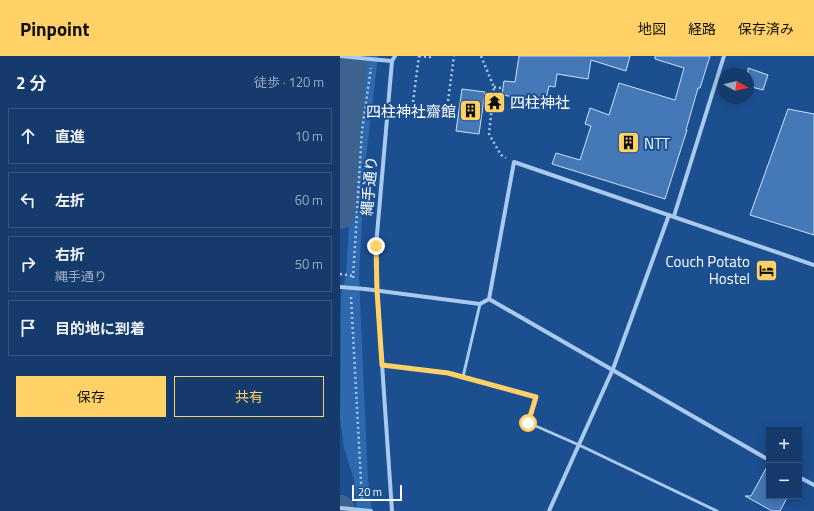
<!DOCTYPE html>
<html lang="ja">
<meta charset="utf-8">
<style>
body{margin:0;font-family:"Titillium Web","Noto Sans JP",sans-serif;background:#214673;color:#f1f3f6}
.controls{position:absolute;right:12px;bottom:12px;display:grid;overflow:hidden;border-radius:0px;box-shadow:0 2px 10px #0003}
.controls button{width:36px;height:36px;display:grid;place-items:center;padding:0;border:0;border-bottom:1px solid #33557e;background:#143b6b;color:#f1f3f6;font:20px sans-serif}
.compass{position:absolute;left:378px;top:12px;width:36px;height:36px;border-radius:50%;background:#143b6b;box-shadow:0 2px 10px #0003;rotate:98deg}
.scale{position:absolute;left:12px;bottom:10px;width:50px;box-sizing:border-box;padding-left:4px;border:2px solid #fff;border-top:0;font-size:11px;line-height:14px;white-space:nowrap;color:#fff;-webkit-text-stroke:3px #1b4f8f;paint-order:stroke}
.stop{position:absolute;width:12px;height:12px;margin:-9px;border:3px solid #ffd166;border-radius:50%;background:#fff}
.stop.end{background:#ffd166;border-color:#fff;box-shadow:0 1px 4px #0008}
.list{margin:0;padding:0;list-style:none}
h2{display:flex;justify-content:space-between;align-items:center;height:52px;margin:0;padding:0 16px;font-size:17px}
h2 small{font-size:13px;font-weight:400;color:#9dadc1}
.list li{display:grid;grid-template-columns:26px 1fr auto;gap:12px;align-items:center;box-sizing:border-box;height:56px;margin:0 8px 8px;padding:0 8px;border:1px solid #33557e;border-radius:0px}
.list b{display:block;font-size:15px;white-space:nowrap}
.list p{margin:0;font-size:13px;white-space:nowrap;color:#9dadc1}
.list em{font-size:13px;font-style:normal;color:#9dadc1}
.actions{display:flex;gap:8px;padding:12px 16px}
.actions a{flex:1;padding:9px 0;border:1px solid #ffd166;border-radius:0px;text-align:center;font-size:14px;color:#ffd166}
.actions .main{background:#ffd166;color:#111}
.icon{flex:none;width:22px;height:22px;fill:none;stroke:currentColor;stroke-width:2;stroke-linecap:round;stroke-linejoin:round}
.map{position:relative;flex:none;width:474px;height:455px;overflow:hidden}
header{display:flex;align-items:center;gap:24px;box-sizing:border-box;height:56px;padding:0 20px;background:#ffd166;color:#111}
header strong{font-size:19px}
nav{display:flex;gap:22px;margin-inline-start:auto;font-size:14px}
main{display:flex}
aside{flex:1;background:#143b6b}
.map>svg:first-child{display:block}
</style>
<header>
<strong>Pinpoint</strong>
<nav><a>地図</a><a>経路</a><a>保存済み</a></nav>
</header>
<main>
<aside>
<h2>2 分<small>徒歩 · 120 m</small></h2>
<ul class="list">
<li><svg class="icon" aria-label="ahead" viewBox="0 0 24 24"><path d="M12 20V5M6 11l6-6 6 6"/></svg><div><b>直進</b></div><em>10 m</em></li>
<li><svg class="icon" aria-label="left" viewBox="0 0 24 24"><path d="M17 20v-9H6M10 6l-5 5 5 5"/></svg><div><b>左折</b></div><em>60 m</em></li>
<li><svg class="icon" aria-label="right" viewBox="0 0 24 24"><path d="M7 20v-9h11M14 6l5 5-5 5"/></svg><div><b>右折</b><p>縄手通り</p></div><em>50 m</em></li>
<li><svg class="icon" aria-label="arrive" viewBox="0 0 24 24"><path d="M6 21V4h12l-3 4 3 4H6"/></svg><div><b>目的地に到着</b></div></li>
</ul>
<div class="actions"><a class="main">保存</a><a>共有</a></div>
</aside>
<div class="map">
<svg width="474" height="455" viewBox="0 0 474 455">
<rect width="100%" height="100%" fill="#1b4f8f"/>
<g fill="#2e69ad">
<path d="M0,0H7V10L0,110Z"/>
<path d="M27,0H38L25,110L19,221L28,424L32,455H17L14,424L4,392L0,361L1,239L6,219L15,73L26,16Z"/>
</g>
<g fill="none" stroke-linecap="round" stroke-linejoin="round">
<g stroke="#3c6290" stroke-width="30">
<path d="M0,158L13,0"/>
<path d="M0,454V455"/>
</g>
</g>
<g fill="#4478b7" stroke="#cfe3fa">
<path d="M179,0H290L286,15L251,4L248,23L217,18L215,31L209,30L206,43L189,41L188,43L162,39L164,25L175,26Z"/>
<path d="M315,0H370L360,32H358L346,74H347L325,143L212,108L216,97L240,104L251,70L245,68L250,52L269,59L279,27L335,44L344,12L315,3Z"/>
<path d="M408,12L428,19L423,34L408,30Z"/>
<path d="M122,33L145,36L139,78L116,75Z"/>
<path d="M448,53L474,58V179L410,159Z"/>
<path d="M429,407V440H448L440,455H432L405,440H411Z"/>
</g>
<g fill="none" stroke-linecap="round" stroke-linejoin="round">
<g stroke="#a9c9ee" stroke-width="2.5" stroke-dasharray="2 3" stroke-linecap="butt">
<path d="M79,0L90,1L92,0"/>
<path d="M141,0L154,31L149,78L161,99L166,102"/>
<path d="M154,31L161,32"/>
<path d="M108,45L114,0"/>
<path d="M73,46L79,0"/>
<path d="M0,218L14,220"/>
<path d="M13,222L22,74L31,12"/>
<path d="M11,241L22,444"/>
</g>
<g stroke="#a9c9ee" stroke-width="3">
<path d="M42,309L108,317L196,341L189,367L239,389L377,455"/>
<path d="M123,321L140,248"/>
</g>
<g stroke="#a9c9ee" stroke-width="4">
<path d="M40,4L52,5"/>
<path d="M334,160L384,0"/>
<path d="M25,233L140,248L149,243"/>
<path d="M429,404L149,243L174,106L474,209"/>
<path d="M459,421L474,429"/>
<path d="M52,455L37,234L36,190L52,5L55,0"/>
<path d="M209,455L273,313L329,159"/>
</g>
<g stroke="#a9c9ee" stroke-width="4">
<path d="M0,0L40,4"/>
<path d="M0,231L25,233"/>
<path d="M0,452L31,455"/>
</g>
</g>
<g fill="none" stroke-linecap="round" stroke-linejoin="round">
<path stroke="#ffd166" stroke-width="5" d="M36,190L37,234L42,309L108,317L196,341L188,367"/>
</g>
<defs>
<symbol id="temple-square" viewBox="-11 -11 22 22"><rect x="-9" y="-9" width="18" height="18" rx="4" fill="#ffd166" stroke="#1b4f8f"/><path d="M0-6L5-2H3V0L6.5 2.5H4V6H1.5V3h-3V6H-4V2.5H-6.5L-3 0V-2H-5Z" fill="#111"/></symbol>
<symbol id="building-square" viewBox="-11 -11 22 22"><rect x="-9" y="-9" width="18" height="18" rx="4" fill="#ffd166" stroke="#1b4f8f"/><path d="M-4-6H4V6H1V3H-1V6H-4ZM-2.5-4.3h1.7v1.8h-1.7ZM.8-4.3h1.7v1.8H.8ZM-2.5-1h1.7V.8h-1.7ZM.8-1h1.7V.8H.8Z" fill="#111"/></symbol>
<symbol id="hotel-square" viewBox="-11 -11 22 22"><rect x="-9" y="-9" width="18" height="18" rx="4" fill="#ffd166" stroke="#1b4f8f"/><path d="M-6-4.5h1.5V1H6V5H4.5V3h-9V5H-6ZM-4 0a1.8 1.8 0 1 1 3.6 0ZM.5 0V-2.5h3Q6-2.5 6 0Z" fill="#111"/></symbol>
</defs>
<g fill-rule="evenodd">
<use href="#temple-square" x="142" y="34" width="25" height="25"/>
<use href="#building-square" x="118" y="42" width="25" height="25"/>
<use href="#building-square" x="276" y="74" width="25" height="25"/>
<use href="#hotel-square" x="414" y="202" width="25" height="25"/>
</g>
<g text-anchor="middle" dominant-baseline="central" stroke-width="4" stroke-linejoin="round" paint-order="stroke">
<g font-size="15" fill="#fff" stroke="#1b4f8f" text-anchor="start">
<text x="170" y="46">四柱神社</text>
<text x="116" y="55" text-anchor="end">四柱神社齋館</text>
<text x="304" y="87">NTT</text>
<text x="410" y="205" text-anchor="end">Couch Potato<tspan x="410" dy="17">Hostel</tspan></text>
</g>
<g font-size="15" fill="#fff" stroke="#1b4f8f">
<text transform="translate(29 130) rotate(-85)">縄手通り</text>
</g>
</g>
</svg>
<div class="controls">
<button>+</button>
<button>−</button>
</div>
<svg class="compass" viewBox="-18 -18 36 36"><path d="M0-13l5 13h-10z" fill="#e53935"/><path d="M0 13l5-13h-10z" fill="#9dadc1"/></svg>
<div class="scale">20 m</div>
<div class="stop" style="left:188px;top:367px"></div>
<div class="stop end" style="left:36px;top:190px"></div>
</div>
</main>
